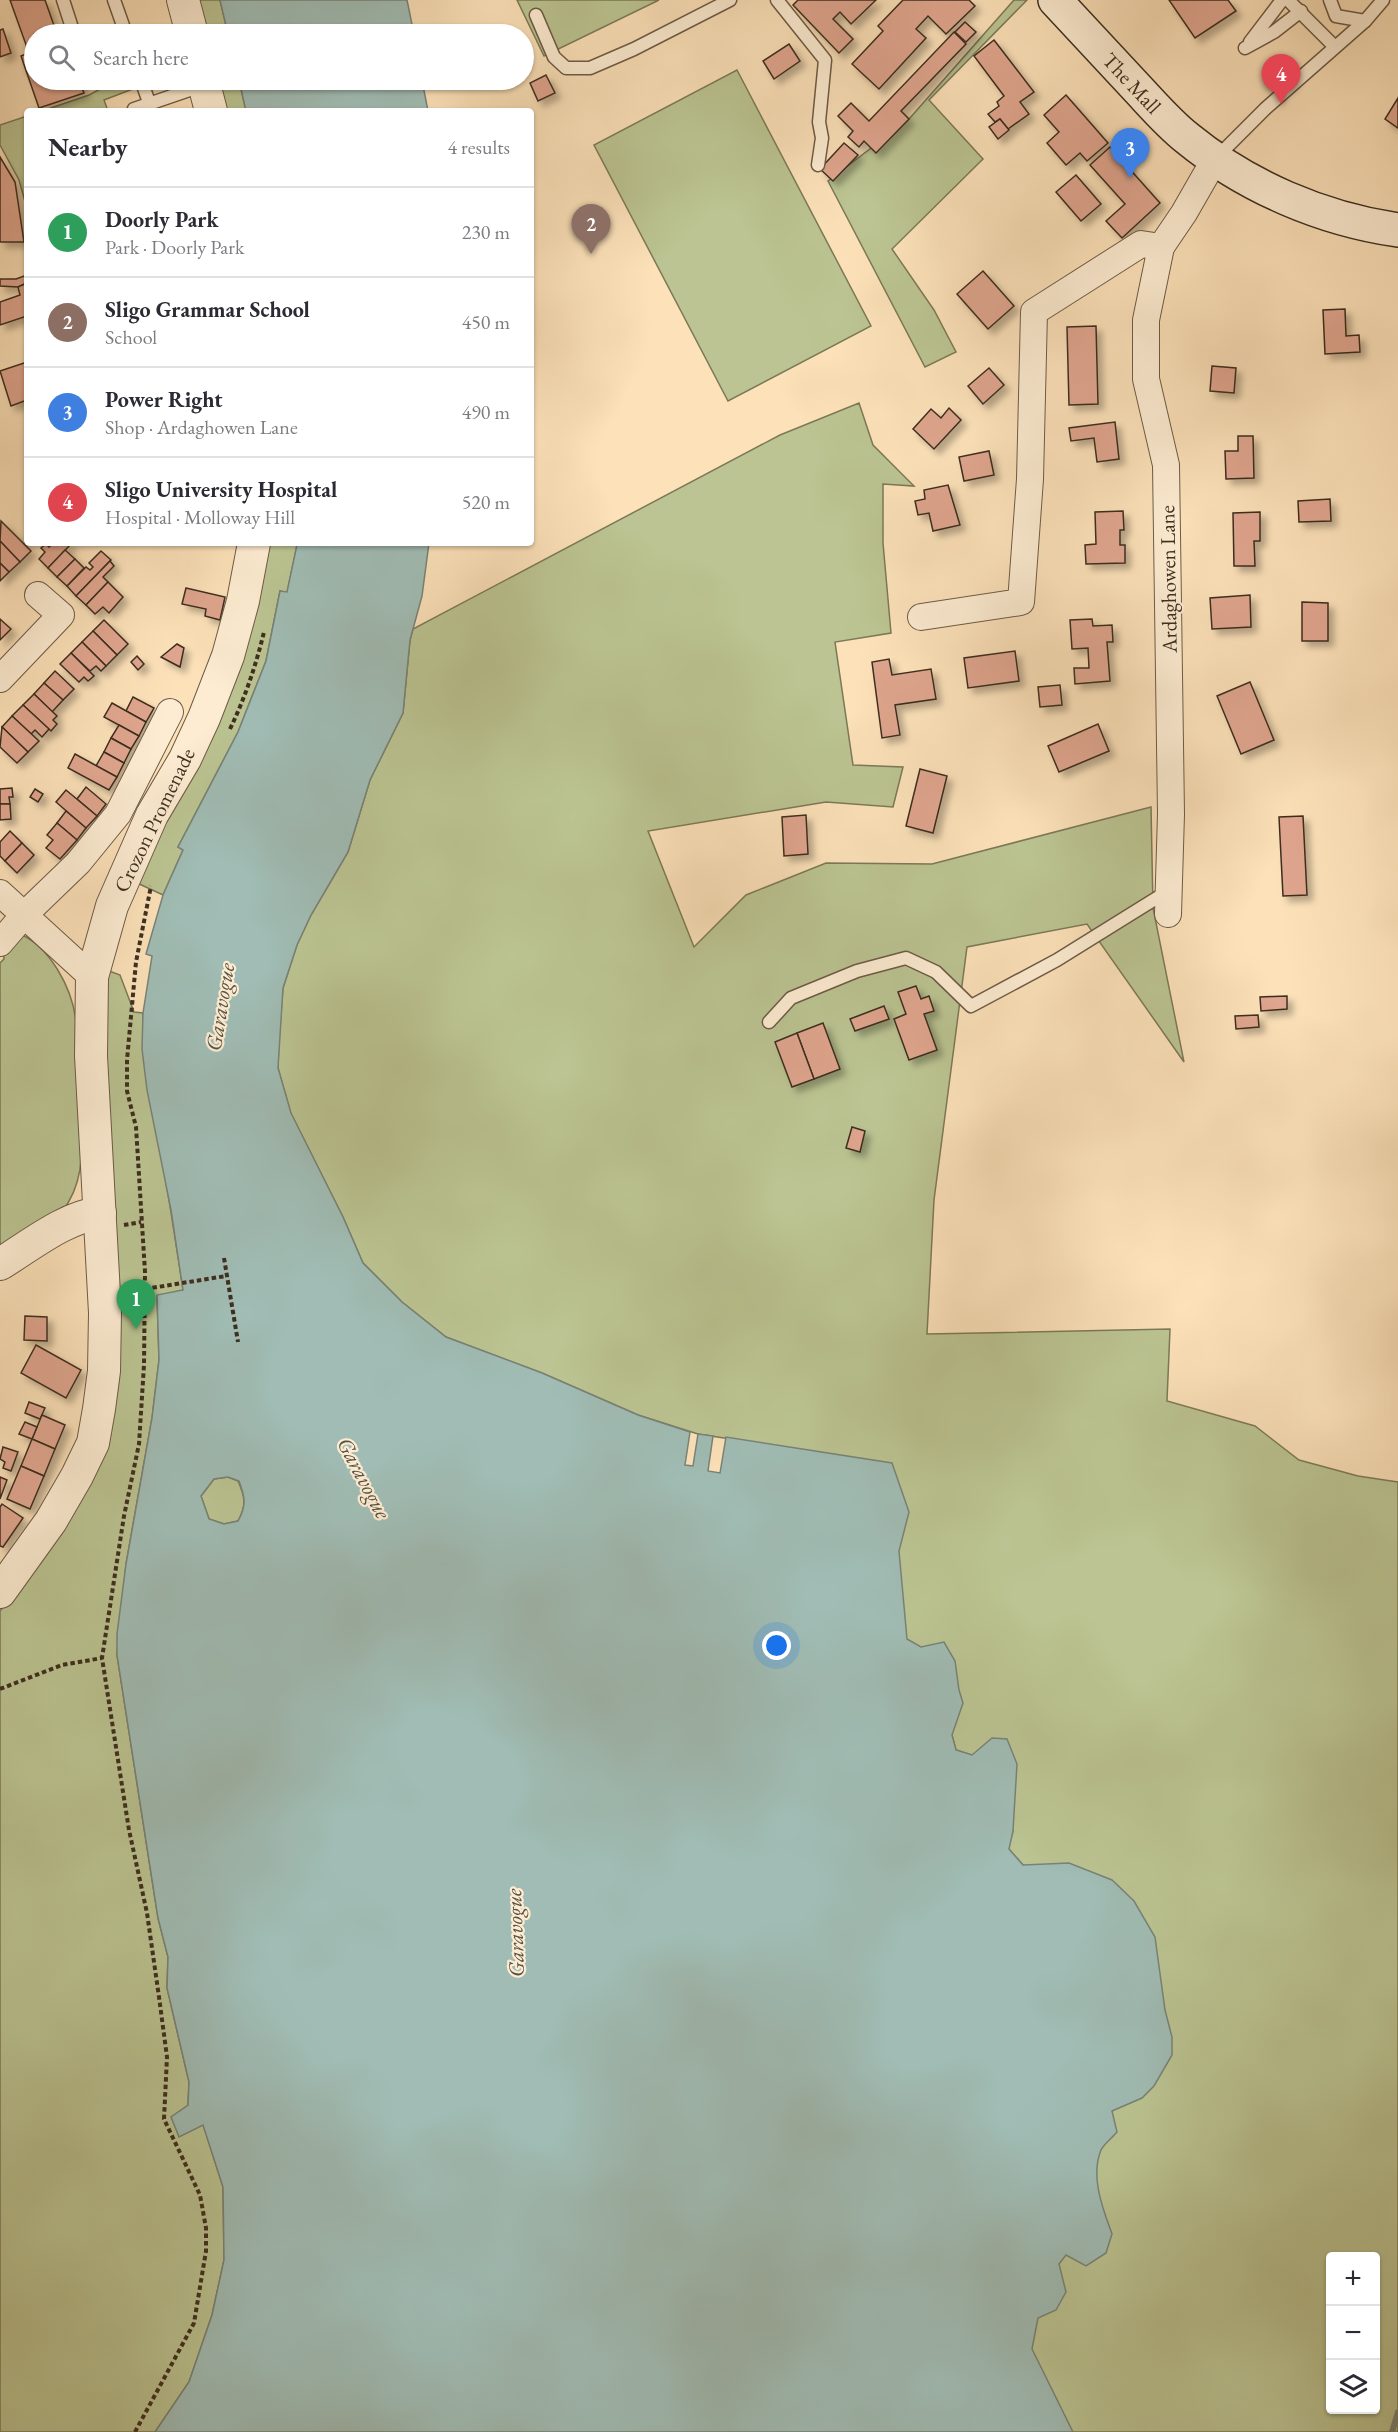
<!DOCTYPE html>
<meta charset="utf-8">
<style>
body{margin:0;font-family:"EB Garamond",serif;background:#f2f2f3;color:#2b2b33}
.controls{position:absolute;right:18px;bottom:18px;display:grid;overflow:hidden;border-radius:6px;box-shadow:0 2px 4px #0004}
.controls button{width:54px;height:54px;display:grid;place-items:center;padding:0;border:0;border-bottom:2px solid #e1e1e2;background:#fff;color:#2b2b33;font:30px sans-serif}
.you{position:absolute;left:777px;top:1646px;width:21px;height:21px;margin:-15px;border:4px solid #fff;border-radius:50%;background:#1a73e8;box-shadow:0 0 0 9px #1a73e833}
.badge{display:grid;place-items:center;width:39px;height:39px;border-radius:50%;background:#1a73e8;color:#fff;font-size:20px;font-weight:700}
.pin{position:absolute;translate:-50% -50px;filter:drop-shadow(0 2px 3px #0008)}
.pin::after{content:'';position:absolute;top:32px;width:21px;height:18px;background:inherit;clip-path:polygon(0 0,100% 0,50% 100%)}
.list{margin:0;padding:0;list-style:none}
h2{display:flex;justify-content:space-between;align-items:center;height:78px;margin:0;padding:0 24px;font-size:26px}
h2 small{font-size:20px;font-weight:400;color:#7c7c81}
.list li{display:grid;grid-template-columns:39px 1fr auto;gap:18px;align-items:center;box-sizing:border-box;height:90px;padding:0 24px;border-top:2px solid #e1e1e2}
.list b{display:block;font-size:22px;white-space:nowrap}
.list p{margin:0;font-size:20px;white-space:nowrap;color:#7c7c81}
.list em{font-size:20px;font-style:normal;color:#7c7c81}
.icon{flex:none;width:33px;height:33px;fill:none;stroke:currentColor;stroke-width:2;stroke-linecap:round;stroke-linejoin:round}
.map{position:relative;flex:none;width:1398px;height:2432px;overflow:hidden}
.search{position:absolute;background:#fff;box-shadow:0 2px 4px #0004;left:24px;top:24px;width:510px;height:66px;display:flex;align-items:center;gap:15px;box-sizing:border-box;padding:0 21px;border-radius:33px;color:#7c7c81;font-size:22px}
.panel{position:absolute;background:#fff;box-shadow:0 2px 4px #0004;left:24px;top:108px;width:510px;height:438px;border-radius:6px}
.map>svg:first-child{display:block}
</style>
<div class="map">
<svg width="1398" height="2432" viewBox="0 0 1398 2432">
<defs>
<filter id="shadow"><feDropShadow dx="5.5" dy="5.5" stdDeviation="3" flood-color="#0004"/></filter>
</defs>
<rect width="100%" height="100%" fill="#fce1b9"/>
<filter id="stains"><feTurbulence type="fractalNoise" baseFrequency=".00333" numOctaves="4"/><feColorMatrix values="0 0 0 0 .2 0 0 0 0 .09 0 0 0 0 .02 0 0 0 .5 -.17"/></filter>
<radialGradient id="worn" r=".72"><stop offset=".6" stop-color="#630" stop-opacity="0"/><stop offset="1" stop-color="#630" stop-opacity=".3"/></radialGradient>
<g fill="#bbc492" stroke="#7c7958" stroke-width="1.5" fill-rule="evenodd">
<path d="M195,0H220L228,34H204Z"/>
<path d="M517,0H659L544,56Z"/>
<path d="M1014,0H1027L929,100L983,159L892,249L934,310L956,352L925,367L828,181L909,119Z"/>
<path d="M737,70L871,326L728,401L594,145Z"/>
<path d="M117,80H136L138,87L104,100L108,111H42L89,95Z"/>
<path d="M215,80H239L246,111H223Z"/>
<path d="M27,116V209L19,180L0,145V125Z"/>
<path d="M859,403L873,445L914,486L883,484V543L891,633L835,642L853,765L903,767L893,807L826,802L648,831L694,947L746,895L826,863L932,864L1151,807L1153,908L1184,1062L1087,924L967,947L934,1200L927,1334L1170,1329L1167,1401L1255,1426L1299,1460L1358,1476L1398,1482V2432H774L1023,1865L1008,1848L1013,1831L972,1755L956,1750L952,1735L897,1653L892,1464L698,1434L638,1415L542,1373L446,1337L402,1302L363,1263L343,1217L291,1114L278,1068L279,1037L283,988L297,945L311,915L348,852L370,780L403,713L410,640L413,629L780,435ZM1330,2256H1376V2410H1330Z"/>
<path d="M264,543L297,545L287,593L280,591L266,661L238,732L178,847L183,850L163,895L135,882Z"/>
<path d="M18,933C50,946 72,988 76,1021C78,1046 77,1071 78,1095C81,1131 88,1170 68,1203C53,1227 23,1240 0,1255V963L4,959L3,948Z"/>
<path d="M104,969L120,975L134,1012L143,1013C142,1064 151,1100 160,1149C169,1196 176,1243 183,1290L157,1296L159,1360L152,1418L126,1564L117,1655L158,1918L168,1957L167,1988L189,2082L188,2105L203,2124L223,2187L224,2260L212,2315L189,2382L155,2432H0V1611L29,1574L90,1476L108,1136Z"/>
<path d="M228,1477L238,1481C245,1497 247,1505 238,1521L224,1524L209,1519L201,1496L214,1479Z"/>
</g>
<g fill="#a0bcb4" stroke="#788378" stroke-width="1.5" fill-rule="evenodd">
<path d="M220,0H407L414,34H228Z"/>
<path d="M239,80H422L428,111H246Z"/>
<path d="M291,543H429L422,596L410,640L403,713L370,780L348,852L311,915L297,945L283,988L278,1068L291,1113L343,1217L363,1263L402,1302L446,1337L542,1373L638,1415L690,1432L685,1465L693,1466L698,1434L713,1436L708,1471L720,1473L726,1437L892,1463L909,1512L899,1551L907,1639L921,1647L944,1642L955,1661L959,1690L963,1703L952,1735L956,1750L972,1755L992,1738L1007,1739L1017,1764L1013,1831L1009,1849L1023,1865L1069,1863L1112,1880L1134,1901L1155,1937L1165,2010L1172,2037V2055L1154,2086L1142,2098L1112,2111L1117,2132C1112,2138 1104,2144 1101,2150C1090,2177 1103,2209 1112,2234L1106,2253L1086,2266L1066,2255L1059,2264L1066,2292L1056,2310L1038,2318L1032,2349L1073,2432H155L189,2382L212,2315L224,2260L223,2187L203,2125L179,2137L171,2117L188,2105L189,2082L167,1988L168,1957L158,1918L117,1655V1634L126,1564L152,1418L159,1360L157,1295L183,1290L171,1210L147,1090L142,1049L143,1013L152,956L146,954L163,895L183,850L178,847L238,732L266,661L280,591L287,592L297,545ZM228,1477L239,1481C245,1497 247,1505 238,1521L224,1524L209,1519L201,1496L214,1479Z"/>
</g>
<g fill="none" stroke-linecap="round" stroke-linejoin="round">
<path stroke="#788378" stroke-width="6" d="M1392,2432L1398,2412"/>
</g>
<g fill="#dfa58e" stroke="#3d2e1f" stroke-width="1.5" filter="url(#shadow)">
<path d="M10,0H45L57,34H34V80H79L84,93L39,108L21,56L29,53Z"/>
<path d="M798,0H876L851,24L840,12L833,19L853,39L839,53L793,5Z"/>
<path d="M903,0H969L975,6L946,34L928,16L916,29L926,38L879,89L852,64L883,31L878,26Z"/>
<path d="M1169,0H1228L1236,11L1195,38Z"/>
<path d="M965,22L976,32L966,42L955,32Z"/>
<path d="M3,29L11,53L0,57V30Z"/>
<path d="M954,32L966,44L901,111L909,119L876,153L864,141L859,147L848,137L853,131L838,116L851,103L869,121Z"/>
<path d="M994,40L1034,92L1020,102L1029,114L1008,129L1000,119L995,122L988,114L999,106L997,102L1004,96L974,56Z"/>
<path d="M789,44L800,61L774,79L763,61Z"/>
<path d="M546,75L555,93L538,101L530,83Z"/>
<path d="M1066,95L1108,143L1087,161L1080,153L1066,165L1047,143L1059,132L1044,115Z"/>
<path d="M1398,98V128L1385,119Z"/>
<path d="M1000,119L1009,130L998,139L989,127Z"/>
<path d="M844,143L858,155L833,181L820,169Z"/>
<path d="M1110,147L1160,203L1122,238L1106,221L1125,204L1090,165Z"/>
<path d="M0,157L15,182L24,242H0Z"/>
<path d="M1076,175L1101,204L1081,221L1056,192Z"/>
<path d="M983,271L1014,306L988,329L957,294Z"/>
<path d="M27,275V283L18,287L0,286V279H16Z"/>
<path d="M27,283V316L0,325V302L20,295L18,287Z"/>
<path d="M1345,309L1346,336L1359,335L1360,352L1325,354L1323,310Z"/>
<path d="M1096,326L1098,404L1069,405L1067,327Z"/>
<path d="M27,362V400L11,406L0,371Z"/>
<path d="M1212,366L1236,368L1234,393L1210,391Z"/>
<path d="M989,368L1004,385L983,404L968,386Z"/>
<path d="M949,408L961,420L934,449L913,429L931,409L941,418Z"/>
<path d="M1115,422L1119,459L1097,462L1094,438L1071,441L1069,428Z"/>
<path d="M1238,436H1253L1254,478L1226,479L1225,451H1238Z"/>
<path d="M989,451L994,475L964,481L959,457Z"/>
<path d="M948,485L960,525L933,531L929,513L918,515L915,501L925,499L924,490Z"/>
<path d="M1330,499L1331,521L1299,522L1298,501Z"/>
<path d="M1123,511L1124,530H1120V545H1125V563L1086,564L1085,545L1096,544L1095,512Z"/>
<path d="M1260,512V541H1254L1255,566H1234L1233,513Z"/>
<path d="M1,521L31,551L20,562L0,541Z"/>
<path d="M0,541L20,562L9,572L0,563Z"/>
<path d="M54,543H72L48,568L39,559L45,552L41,548L46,544L49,547Z"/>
<path d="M65,550L75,559L57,577L48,568Z"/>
<path d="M101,551L111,560L76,596L67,586L86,567L90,570L93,567L89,563Z"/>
<path d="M75,559L84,568L67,586L57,577Z"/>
<path d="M110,561L114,566L103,577L108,582L86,605L76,596Z"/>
<path d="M0,563L9,572L0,581Z"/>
<path d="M108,582L123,597L109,613L103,607L95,614L86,605Z"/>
<path d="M186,588L225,597L220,620L205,616L206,609L182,604Z"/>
<path d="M1250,595L1251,627L1212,629L1210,598Z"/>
<path d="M1302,602L1328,603V641H1302Z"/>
<path d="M0,619L11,629L0,640Z"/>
<path d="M1092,619L1093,626L1112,625L1113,642H1107L1110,681L1075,684L1074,668H1089L1088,648L1072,649L1070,620Z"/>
<path d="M104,620L128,644L117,655L93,631Z"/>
<path d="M93,631L117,655L106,666L82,642Z"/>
<path d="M82,642L106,666L101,671L96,666L90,671L71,653Z"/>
<path d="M177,644L184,648L180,667L161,657Z"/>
<path d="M1015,651L1019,681L968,688L964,658Z"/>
<path d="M71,653L94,676L88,681L84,677L79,682L60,664Z"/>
<path d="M137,656L144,664L138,670L131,662Z"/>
<path d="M889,659L892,675L931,669L936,699L895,705L900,735L882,738L872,662Z"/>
<path d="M55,671L74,689L63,700L44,683Z"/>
<path d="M1250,682L1274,740L1241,754L1217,696Z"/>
<path d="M44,683L63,700L52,712L34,694Z"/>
<path d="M1060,685L1062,705L1040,707L1038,687Z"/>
<path d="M34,694L57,716L53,720L57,724L51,731L23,705Z"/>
<path d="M133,697L154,708L146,722L126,711Z"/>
<path d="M112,703L146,722L139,736L104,717Z"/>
<path d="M23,705L49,729L42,737L35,730L31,734L12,716Z"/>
<path d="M12,716L39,741L28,752L2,727Z"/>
<path d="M1098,724L1109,751L1059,772L1048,746Z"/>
<path d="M119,725L139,736L131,749L111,738Z"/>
<path d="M2,727L28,752L17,763L0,747Z"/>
<path d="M111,738L131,749L124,763L104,752Z"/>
<path d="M104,752L124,763L117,777L96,766Z"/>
<path d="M75,754L117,777L109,790L68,768Z"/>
<path d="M920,769L947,776L933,833L906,826Z"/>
<path d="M86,787L106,804L97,816L77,799Z"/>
<path d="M12,788L13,797H9L10,804H0V789Z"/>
<path d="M35,789L43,794L38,802L30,797Z"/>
<path d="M66,790L97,816L86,828L56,802Z"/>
<path d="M0,804H10L11,819L0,820Z"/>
<path d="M66,811L86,828L77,840L57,823Z"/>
<path d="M806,815L808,854L784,856L782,817Z"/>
<path d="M1303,816L1307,895L1283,896L1279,817Z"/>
<path d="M57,823L77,840L60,859L46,848L53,840L47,835Z"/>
<path d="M10,831L22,843L5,861L0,856V842Z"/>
<path d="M22,843L34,855L17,873L5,861Z"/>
<path d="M916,986L921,999L929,996L934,1011L924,1014L937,1050L909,1060L894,1019L906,1014L898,992Z"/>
<path d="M1287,996V1009L1261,1011L1260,997Z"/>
<path d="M884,1006L889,1019L855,1031L850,1019Z"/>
<path d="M1258,1015L1259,1027L1236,1029L1235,1016Z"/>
<path d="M823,1023L840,1069L814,1079L797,1033Z"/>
<path d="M797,1033L814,1079L792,1087L775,1042Z"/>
<path d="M852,1127L865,1131L860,1152L846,1148Z"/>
<path d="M25,1316L47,1317V1341L24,1340Z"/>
<path d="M36,1345L81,1370L66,1398L21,1373Z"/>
<path d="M29,1402L45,1408L40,1419L25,1413Z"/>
<path d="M42,1415L65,1425L55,1449L32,1439Z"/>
<path d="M25,1422L37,1427L32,1439L19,1434Z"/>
<path d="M32,1439L55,1449L44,1476L21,1466Z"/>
<path d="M3,1447L18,1452L11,1471L3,1468L5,1462L0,1459Z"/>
<path d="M21,1466L44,1476L30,1509L7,1499Z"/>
<path d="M0,1477L7,1480L0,1499Z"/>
<path d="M2,1504L23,1518L3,1547L0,1546V1507Z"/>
</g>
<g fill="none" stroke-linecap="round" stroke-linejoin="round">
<defs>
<g id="service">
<path d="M63,0L74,34"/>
<path d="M114,0L126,34"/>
<path d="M777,0L825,60L819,122L822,138L818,165"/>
<path d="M1288,0L1334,46"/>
<path d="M1330,0L1336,16L1365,21"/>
<path d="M536,15L554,57L566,68H590L634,49L730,0"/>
<path d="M1250,42L1282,0"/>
<path d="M1245,48L1274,32L1301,11"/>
<path d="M141,80L150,105"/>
<path d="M134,111V109L204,85"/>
<path d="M1216,158L1265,109L1365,21L1383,0"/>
<path d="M769,1022L791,998L857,971L906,958L936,972L971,1006L1057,960L1168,891"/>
</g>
<g id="minor">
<path d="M1161,247L1146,320V379L1166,465L1171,814L1168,914"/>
<path d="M921,617L1021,602L1030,479L1034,312L1141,244L1161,247L1184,213L1215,159"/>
<path d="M0,679L61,615L38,595"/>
<path d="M0,893L92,977"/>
<path d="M0,943L24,915L78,863L118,814L170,712"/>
</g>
<g id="tertiary">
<path d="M183,0L192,34"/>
<path d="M203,80L211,111"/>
<path d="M0,1264C30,1246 65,1217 100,1213"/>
<path d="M0,1592L51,1521L77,1476L93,1443L99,1409L104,1371L105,1313L91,1056L92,977L112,906L152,815L185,759L204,718L228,656L243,601L254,543"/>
</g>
<path id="secondary" d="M1055,0C1082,29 1109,58 1136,87C1152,104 1168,123 1187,138C1247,187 1322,219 1398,230"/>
</defs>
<use href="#service" stroke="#6d5b46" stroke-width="15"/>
<use href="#minor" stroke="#6d5b46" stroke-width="28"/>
<use href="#tertiary" stroke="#6d5b46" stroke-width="34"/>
<use href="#secondary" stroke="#3d2e1f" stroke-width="36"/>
<g stroke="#3d2e1f" stroke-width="4" stroke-dasharray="4.5 3" stroke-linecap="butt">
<path d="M230,729C245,698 256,665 264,632"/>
<path d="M124,1225L141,1222"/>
<path d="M224,1258L238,1342"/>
<path d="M145,1289L226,1276"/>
<path d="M0,1689L62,1665L102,1658"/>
<path d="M135,2432L194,2323L206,2251V2228L200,2195L164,2119L167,2057L159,1997L147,1913L129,1830L102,1658L124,1516L139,1444L144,1365L145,1272L136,1127L127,1091V1060L136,962L151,886"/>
</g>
<use href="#service" stroke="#fdecd2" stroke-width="12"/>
<use href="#minor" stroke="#fdecd2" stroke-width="26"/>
<use href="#tertiary" stroke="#fdecd2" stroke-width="32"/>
<use href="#secondary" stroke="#fdecd2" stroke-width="33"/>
</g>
<g text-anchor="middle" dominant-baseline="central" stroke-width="4.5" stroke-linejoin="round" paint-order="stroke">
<g font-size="21" fill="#3d2e1f" stroke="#fdecd2">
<text transform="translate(1132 83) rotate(47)">The Mall</text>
<text transform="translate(1168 579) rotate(-91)">Ardaghowen Lane</text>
<text transform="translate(154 820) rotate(-64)">Crozon Promenade</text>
</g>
<g font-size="22" font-style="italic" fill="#565244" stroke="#fdecd2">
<text transform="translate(220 1007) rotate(-81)">Garavogue</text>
<text transform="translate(364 1478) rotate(62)">Garavogue</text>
<text transform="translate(515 1933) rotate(-92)">Garavogue</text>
</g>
</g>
<rect width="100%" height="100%" filter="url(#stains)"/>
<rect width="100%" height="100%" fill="url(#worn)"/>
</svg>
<div class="controls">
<button>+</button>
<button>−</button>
<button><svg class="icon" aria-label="layers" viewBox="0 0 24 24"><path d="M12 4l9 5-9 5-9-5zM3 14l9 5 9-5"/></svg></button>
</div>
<div class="you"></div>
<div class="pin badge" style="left:136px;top:1329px;background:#2e9e5b">1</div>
<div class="pin badge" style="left:591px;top:254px;background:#8d6e63">2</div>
<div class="pin badge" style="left:1130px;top:178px;background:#3f7fe0">3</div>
<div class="pin badge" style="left:1281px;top:104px;background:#e0444e">4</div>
<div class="search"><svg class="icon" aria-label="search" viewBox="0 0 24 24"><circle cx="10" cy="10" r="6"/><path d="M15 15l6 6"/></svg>Search here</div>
<section class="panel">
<h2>Nearby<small>4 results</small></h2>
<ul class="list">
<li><span class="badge" style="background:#2e9e5b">1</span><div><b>Doorly Park</b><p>Park · Doorly Park</p></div><em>230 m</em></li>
<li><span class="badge" style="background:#8d6e63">2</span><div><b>Sligo Grammar School</b><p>School</p></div><em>450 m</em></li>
<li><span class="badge" style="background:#3f7fe0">3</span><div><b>Power Right</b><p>Shop · Ardaghowen Lane</p></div><em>490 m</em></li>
<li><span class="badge" style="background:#e0444e">4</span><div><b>Sligo University Hospital</b><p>Hospital · Molloway Hill</p></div><em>520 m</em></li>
</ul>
</section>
</div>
